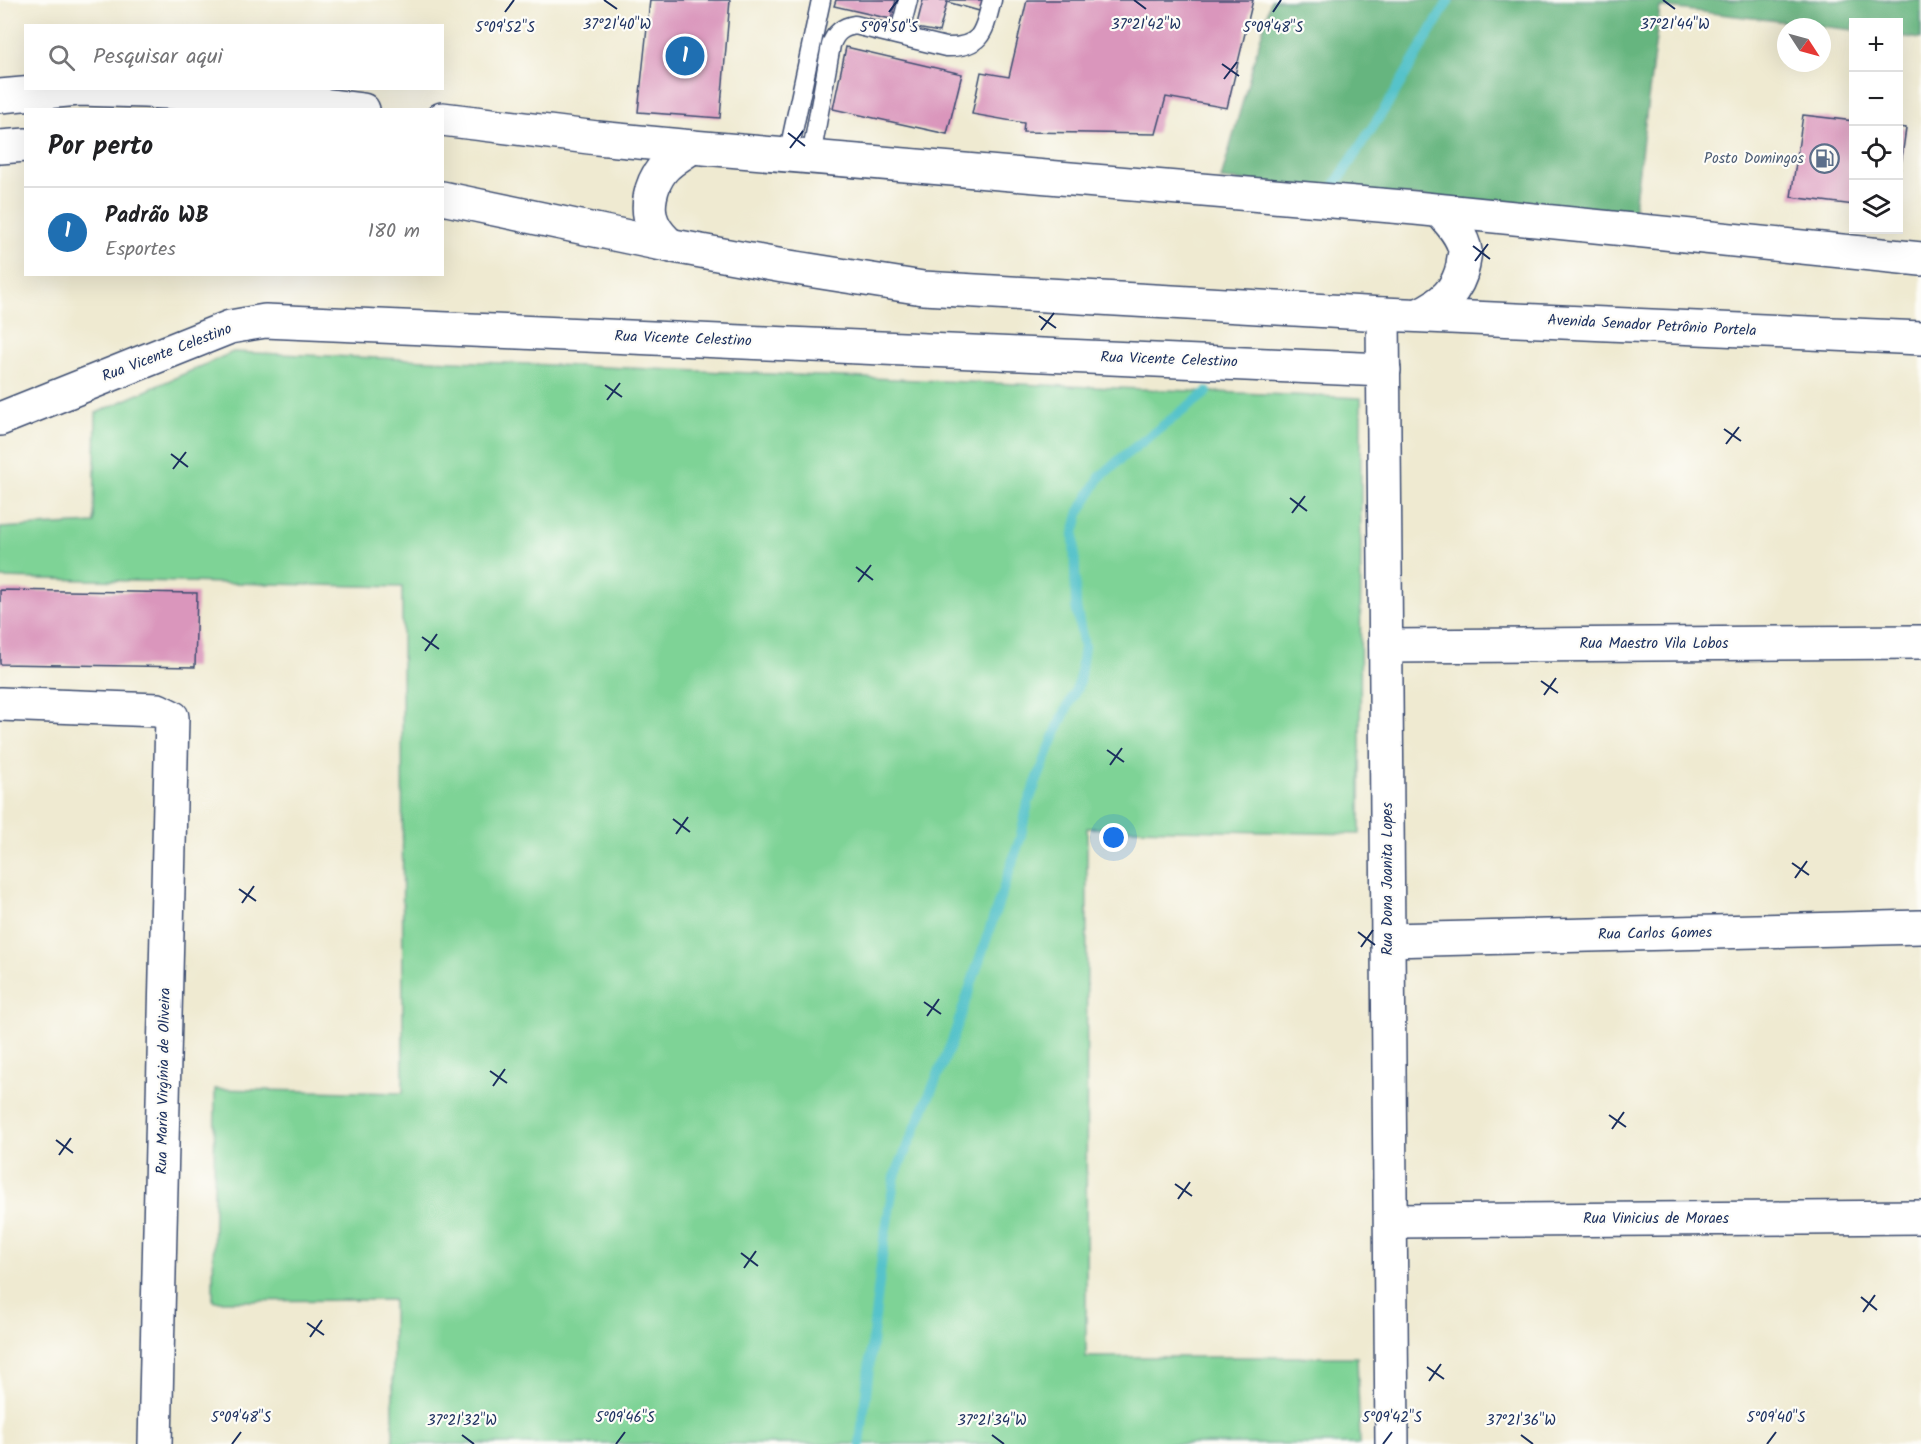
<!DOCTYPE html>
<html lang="pt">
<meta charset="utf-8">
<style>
body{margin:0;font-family:Kalam,sans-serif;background:#f6f6f6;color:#202124}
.controls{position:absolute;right:18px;top:18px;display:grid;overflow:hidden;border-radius:0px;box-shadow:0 6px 24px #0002}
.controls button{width:54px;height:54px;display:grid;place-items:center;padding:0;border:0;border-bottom:2px solid #e0e0e0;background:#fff;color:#202124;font:30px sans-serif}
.compass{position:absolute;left:1777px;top:18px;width:54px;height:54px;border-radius:50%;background:#fff;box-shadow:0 6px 24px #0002;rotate:126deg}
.you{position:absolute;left:1114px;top:838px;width:21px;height:21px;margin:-15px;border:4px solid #fff;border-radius:50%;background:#1a73e8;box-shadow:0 0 0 9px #1a73e833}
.badge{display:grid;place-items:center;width:39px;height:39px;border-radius:50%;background:#1f6fb2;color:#fff;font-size:20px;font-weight:700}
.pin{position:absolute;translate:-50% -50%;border:3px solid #fff;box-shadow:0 2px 6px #0006}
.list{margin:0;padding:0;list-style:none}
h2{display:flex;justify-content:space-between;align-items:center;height:78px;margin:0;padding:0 24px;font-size:26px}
h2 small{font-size:20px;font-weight:400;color:#757577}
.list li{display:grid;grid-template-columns:39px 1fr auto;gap:18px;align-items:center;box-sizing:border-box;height:90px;padding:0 24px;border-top:2px solid #e0e0e0}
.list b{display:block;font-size:22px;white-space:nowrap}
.list p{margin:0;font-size:20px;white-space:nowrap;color:#757577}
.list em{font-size:20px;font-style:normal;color:#757577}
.icon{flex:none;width:33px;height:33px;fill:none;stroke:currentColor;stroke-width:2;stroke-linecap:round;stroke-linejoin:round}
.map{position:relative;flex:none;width:1921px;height:1444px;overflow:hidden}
.search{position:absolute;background:#fff;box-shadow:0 6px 24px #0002;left:24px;top:24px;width:420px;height:66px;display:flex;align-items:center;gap:15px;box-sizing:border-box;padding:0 21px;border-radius:0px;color:#757577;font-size:22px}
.panel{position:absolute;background:#fff;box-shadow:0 6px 24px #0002;left:24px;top:108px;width:420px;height:168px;border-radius:0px}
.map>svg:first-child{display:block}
</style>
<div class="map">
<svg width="1921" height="1444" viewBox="0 0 1921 1444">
<rect width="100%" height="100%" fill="#fdfcf7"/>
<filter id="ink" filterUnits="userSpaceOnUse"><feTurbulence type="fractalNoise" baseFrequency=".0167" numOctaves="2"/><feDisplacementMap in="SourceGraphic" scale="12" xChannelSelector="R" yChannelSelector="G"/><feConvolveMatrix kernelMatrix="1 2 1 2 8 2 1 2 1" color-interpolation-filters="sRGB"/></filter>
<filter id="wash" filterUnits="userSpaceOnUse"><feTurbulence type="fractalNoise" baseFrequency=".008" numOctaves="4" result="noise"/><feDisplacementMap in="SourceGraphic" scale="24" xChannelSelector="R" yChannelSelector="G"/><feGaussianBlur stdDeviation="1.35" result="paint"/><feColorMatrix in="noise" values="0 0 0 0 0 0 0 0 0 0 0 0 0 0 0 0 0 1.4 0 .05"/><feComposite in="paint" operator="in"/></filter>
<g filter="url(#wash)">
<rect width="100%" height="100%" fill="#efead1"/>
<path fill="#7ed396" stroke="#4c817a" stroke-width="1.5" d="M233,352L1361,398L1360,834L1087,828L1086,1357H1357L1360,1444H393V1300L213,1301L215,1089L403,1093L402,587L0,578V528L94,523L96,413Z"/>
<path fill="#66b57f" stroke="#40726e" stroke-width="1.5" d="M1271,0H1921V39L1899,36L1898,22H1854L1853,30L1660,7L1633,216L1221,179Z"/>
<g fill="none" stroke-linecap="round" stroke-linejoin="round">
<g stroke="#56c3ca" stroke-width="10">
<path d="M1333,188L1391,99L1449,0"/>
<path d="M860,1444L884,1240L895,1176L951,1044L1020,839L1028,803L1058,727L1079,683L1084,646L1076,607L1074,533L1080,511L1100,477L1125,455L1207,392"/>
</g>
</g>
<g id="blocks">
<g fill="#da96bc">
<path d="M650,0H730L720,118L638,112Z"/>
<path d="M836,0H896L891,19L834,6Z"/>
<path d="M923,0H986L983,12L947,2L939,32L916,28Z"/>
<path d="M1027,0H1253L1227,108L1166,97L1156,134L1023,132L1024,123L972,114L981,72L1009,77Z"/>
<path d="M846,47L962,74L947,134L833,109Z"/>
<path d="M1803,115L1854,121V205L1791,197Z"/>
<path d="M1898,127L1906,128L1900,172L1898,171Z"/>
<path d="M0,590L197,593L195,667L0,664Z"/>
</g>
</g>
</g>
<g filter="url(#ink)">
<use href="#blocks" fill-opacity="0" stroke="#3b4b6f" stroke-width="1.5"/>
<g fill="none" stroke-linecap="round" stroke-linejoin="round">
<defs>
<g id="service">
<path d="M899,35L908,0"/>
<path d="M788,155L821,0"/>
<path d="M811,157L831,45C835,33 842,27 855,25L946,47C983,48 984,30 992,0"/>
</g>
<g id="minor">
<path d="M1383,314L1392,1444"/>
<path d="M0,419L230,327L265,321L1384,370"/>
<path d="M1386,646L1921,642"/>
<path d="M0,704L158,710L172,717L155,1444"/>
<path d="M1388,940L1921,927"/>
<path d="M1391,1221L1921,1217"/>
</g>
<g id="tertiary">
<path d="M0,96L79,89L144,91L251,96L363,110"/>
<path d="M442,119L597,138L692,147L1415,208L1921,259"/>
<path d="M0,147L26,145"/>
<path d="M442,198L657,243L783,266L923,288L1383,314L1921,338"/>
<path d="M671,246C664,240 657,233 653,224C645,208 651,184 662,170C669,161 682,154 692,147"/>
<path d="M1419,315C1442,304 1458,291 1463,265C1463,260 1465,255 1465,251C1463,236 1450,222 1440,211"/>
</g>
</defs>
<use href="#service" stroke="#3b4b6f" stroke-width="21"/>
<use href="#minor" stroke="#3b4b6f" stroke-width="36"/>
<use href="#tertiary" stroke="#3b4b6f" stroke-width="36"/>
<use href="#service" stroke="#fff" stroke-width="18"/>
<use href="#minor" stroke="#fff" stroke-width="33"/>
<use href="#tertiary" stroke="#fff" stroke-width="33"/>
</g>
</g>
<path fill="none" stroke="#1b2f5e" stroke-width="2" d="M604,0L617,9M1134,0L1146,9M1663,0L1675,9M505,12L514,0M889,12L898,0M1273,12L1281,0M1222,64L1239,76M1224,79L1237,62M788,133L805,146M790,148L803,131M1473,246L1490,259M1475,261L1488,244M1039,316L1056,328M1041,330L1054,313M605,385L622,397M607,400L620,383M1724,429L1741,441M1726,444L1739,427M171,454L188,467M173,469L186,452M1290,498L1307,511M1292,513L1305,496M856,567L873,580M858,582L871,565M422,637L439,649M425,651L437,634M1541,681L1558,693M1544,695L1556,678M1107,750L1124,762M1110,765L1122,748M673,819L690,832M676,834L688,817M1792,863L1809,875M1795,878L1807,861M239,889L256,901M242,903L254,886M1358,932L1375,945M1361,947L1373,930M924,1002L941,1014M927,1016L939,999M490,1071L507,1083M493,1086L505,1069M1609,1115L1626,1127M1612,1129L1624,1112M56,1140L73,1153M59,1155L71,1138M1175,1184L1192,1196M1178,1199L1190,1182M741,1253L758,1266M744,1268L756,1251M1861,1297L1877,1310M1863,1312L1875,1295M307,1323L324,1335M310,1337L322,1320M1427,1367L1444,1379M1429,1381L1441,1364M462,1435L474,1444M992,1435L1004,1444M1521,1435L1533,1444M232,1444L241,1432M616,1444L625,1432M1383,1444L1392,1432M1767,1444L1776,1432"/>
<defs>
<symbol id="fuel-ring" viewBox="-11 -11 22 22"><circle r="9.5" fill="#fdfcf7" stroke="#5c6f8a" stroke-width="1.5"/><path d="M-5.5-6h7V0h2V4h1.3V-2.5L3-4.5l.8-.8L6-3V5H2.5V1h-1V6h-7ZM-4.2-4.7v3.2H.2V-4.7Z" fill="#5c6f8a"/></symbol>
</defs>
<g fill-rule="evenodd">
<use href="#fuel-ring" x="1808" y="142" width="33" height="33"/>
</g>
<g text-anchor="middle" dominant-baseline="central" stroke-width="4.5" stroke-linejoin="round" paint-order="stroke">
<g font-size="15" fill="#4e5e75" stroke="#fdfcf7" text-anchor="end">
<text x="1804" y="159">Posto Domingos</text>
</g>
<g font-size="15" fill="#1b2f5e" stroke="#fdfcf7">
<text transform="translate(1652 326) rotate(3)">Avenida Senador Petrônio Portela</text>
<text transform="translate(683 339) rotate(2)">Rua Vicente Celestino</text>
<text transform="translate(167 353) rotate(-21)">Rua Vicente Celestino</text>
<text transform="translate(1169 360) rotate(2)">Rua Vicente Celestino</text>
<text x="1654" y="644">Rua Maestro Vila Lobos</text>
<text transform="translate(1388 879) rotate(-90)">Rua Dona Joanita Lopes</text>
<text transform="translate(1655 934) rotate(-1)">Rua Carlos Gomes</text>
<text transform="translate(164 1081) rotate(-89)">Rua Maria Virgínia de Oliveira</text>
<text x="1656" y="1219">Rua Vinicius de Moraes</text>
</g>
</g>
<g font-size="15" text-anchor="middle" fill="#1b2f5e" stroke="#fdfcf7" stroke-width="4.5" stroke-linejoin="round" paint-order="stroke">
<text x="617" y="29">37°21'40"W</text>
<text x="1146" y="29">37°21'42"W</text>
<text x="1675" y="29">37°21'44"W</text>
<text x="505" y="32">5°09'52"S</text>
<text x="889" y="32">5°09'50"S</text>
<text x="1273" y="32">5°09'48"S</text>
<text x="241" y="1422">5°09'48"S</text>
<text x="625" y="1422">5°09'46"S</text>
<text x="1392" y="1422">5°09'42"S</text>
<text x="1776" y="1422">5°09'40"S</text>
<text x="462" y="1425">37°21'32"W</text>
<text x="992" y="1425">37°21'34"W</text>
<text x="1521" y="1425">37°21'36"W</text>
</g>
</svg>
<div class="controls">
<button>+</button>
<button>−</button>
<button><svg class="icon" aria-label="locate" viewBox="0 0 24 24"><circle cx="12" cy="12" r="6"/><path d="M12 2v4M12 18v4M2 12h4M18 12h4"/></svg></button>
<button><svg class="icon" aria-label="layers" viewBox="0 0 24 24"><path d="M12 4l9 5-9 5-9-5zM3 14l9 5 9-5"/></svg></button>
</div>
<svg class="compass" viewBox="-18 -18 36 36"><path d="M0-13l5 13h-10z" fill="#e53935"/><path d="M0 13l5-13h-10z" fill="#757577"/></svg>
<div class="you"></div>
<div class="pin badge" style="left:685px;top:56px">1</div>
<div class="search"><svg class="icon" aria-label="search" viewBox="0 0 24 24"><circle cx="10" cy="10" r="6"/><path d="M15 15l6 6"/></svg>Pesquisar aqui</div>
<section class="panel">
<h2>Por perto<small></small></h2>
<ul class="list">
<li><span class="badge">1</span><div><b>Padrão WB</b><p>Esportes</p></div><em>180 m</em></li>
</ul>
</section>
</div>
